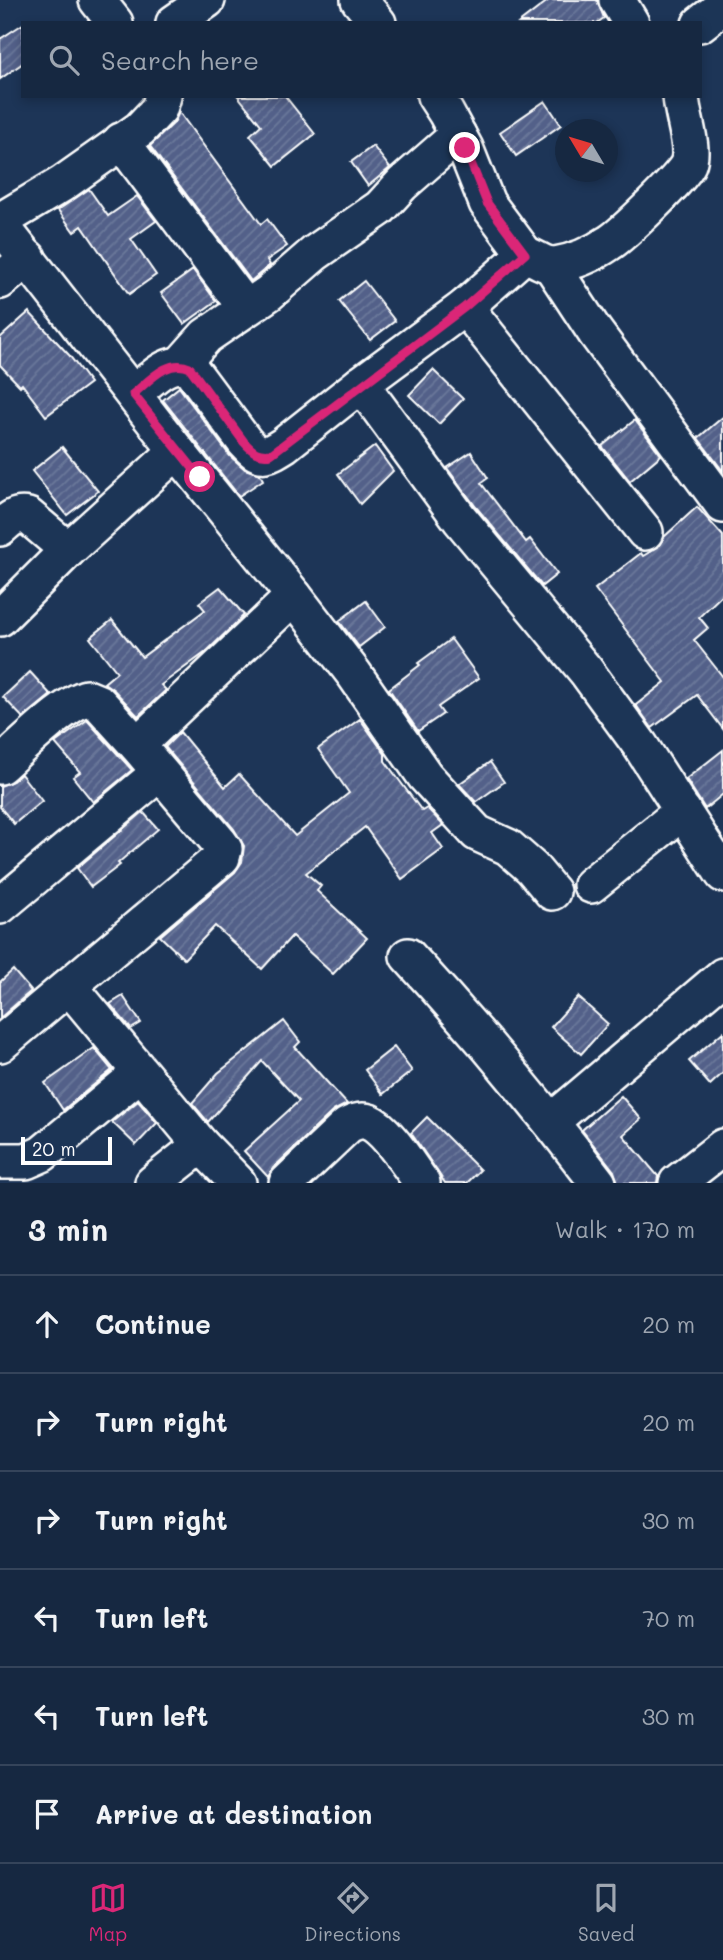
<!DOCTYPE html>
<meta charset="utf-8">
<style>
body{margin:0;font-family:Mali,sans-serif;background:#23344c;color:#f1f3f6}
.compass{position:absolute;left:555px;top:119px;width:63px;height:63px;border-radius:50%;background:#162841;box-shadow:0 4px 10px #0003;rotate:308deg}
.scale{position:absolute;left:21px;bottom:18px;width:91px;box-sizing:border-box;padding-left:7px;border:4px solid #fff;border-top:0;font-size:19px;line-height:24px;white-space:nowrap;color:#fff;-webkit-text-stroke:5px #1d3557;paint-order:stroke}
.stop{position:absolute;width:21px;height:21px;margin:-16px;border:5px solid #db2777;border-radius:50%;background:#fff}
.stop.end{background:#db2777;border-color:#fff;box-shadow:0 2px 7px #0008}
.list{margin:0;padding:0;list-style:none}
h2{display:flex;justify-content:space-between;align-items:center;height:91px;margin:0;padding:0 28px;font-size:30px}
h2 small{font-size:23px;font-weight:400;color:#9ea6b1}
.list li{display:grid;grid-template-columns:46px 1fr auto;gap:21px;align-items:center;box-sizing:border-box;height:98px;padding:0 28px;border-top:2px solid #35445a}
.list b{display:block;font-size:26px;white-space:nowrap}
.list em{font-size:23px;font-style:normal;color:#9ea6b1}
.icon{flex:none;width:38px;height:38px;fill:none;stroke:currentColor;stroke-width:2;stroke-linecap:round;stroke-linejoin:round}
.map{position:relative;flex:none;width:723px;height:1183px;overflow:hidden}
.search{position:absolute;background:#162841;box-shadow:0 4px 10px #0003;left:21px;right:21px;top:21px;height:77px;display:flex;align-items:center;gap:18px;box-sizing:border-box;padding:0 24px;border-radius:0px;color:#9ea6b1;font-size:26px}
.sheet{height:679px;background:#162841}
nav{display:flex;justify-content:space-around;align-items:center;box-sizing:border-box;height:98px;border-top:2px solid #35445a;background:#162841;font-size:19px;color:#9ea6b1}
nav a{display:grid;justify-items:center;gap:4px}
nav .on{color:#db2777}
.map>svg:first-child{display:block}
</style>
<div class="map">
<svg width="723" height="1183" viewBox="0 0 723 1183">
<defs>
<pattern id="building-hatch" width="6" height="6" patternUnits="userSpaceOnUse" patternTransform="scale(1.75)"><rect width="6" height="6" fill="#526189"/><path d="M-1 1l2-2M0 6l6-6M5 7l2-2" fill="none" stroke="#6c799b"/></pattern>
</defs>
<rect width="100%" height="100%" fill="#1d3557"/>
<filter id="ink" filterUnits="userSpaceOnUse"><feTurbulence type="fractalNoise" baseFrequency=".0143" numOctaves="2"/><feDisplacementMap in="SourceGraphic" scale="14" xChannelSelector="R" yChannelSelector="G"/><feConvolveMatrix kernelMatrix="1 2 1 2 8 2 1 2 1" color-interpolation-filters="sRGB"/></filter>
<g filter="url(#ink)">
<g fill="url(#building-hatch)" stroke="#fff" stroke-width="2">
<path d="M549,0H597L604,18L597,23H519Z"/>
<path d="M23,24V63L0,79V39Z"/>
<path d="M238,96H285L315,134L275,166L250,135L261,125Z"/>
<path d="M545,101L561,125L516,156L500,132Z"/>
<path d="M179,112L261,224L267,219L287,246L267,260L270,265L251,281L150,146L174,123Z"/>
<path d="M373,146L390,168L368,186L351,162Z"/>
<path d="M89,189L108,216L137,196L156,221L131,239L156,275L129,294L82,226L74,232L58,210Z"/>
<path d="M193,270L216,301L184,324L161,293Z"/>
<path d="M364,281L395,321L370,340L339,301Z"/>
<path d="M29,312L69,355L90,383L46,416L22,384L20,386L0,365V338Z"/>
<path d="M433,370L463,399L439,424L409,395Z"/>
<path d="M179,387L230,456L245,469L260,474L263,480L239,496L163,400Z"/>
<path d="M723,417V471L698,438Z"/>
<path d="M635,420L661,455L630,481L602,446Z"/>
<path d="M375,446L393,471L360,504L338,474Z"/>
<path d="M62,447L98,491L67,515L32,471Z"/>
<path d="M471,452L488,478L481,483L526,542L530,539L557,574L542,586L476,507L447,468Z"/>
<path d="M697,507L723,536V594L699,617L708,628L694,640L723,677V729L697,695L652,728L636,705L665,682L595,589L641,553L643,556L658,547L664,537Z"/>
<path d="M220,587L244,615L206,652L161,685L166,690L138,716L114,690L104,683L117,672L90,638L112,620L142,657L205,610L199,603Z"/>
<path d="M366,601L385,627L359,647L339,621Z"/>
<path d="M451,639L479,678L438,707L443,714L418,731L389,689L420,665L418,663Z"/>
<path d="M30,672L51,695L23,718L3,697Z"/>
<path d="M360,719L385,754V761L422,811L427,808L443,825L432,833L443,849L402,879L365,827L306,873L321,886L317,891L367,938L333,974L292,936L262,969L215,926L184,959L160,936L235,872L242,862L244,846L234,829L165,747L180,732L225,787L239,774L295,836L349,793L318,749Z"/>
<path d="M87,720L132,770L93,802L73,777L80,772L55,743Z"/>
<path d="M723,750V794L705,809L686,779Z"/>
<path d="M490,762L504,782L476,802L459,784Z"/>
<path d="M21,774L42,801L14,824L0,807V786L13,781Z"/>
<path d="M143,812L158,829L118,863L120,865L91,887L77,868Z"/>
<path d="M13,970L31,991L0,1018V982Z"/>
<path d="M123,996L141,1023L131,1029L110,1004Z"/>
<path d="M578,997L608,1024L581,1054L551,1027Z"/>
<path d="M284,1021L300,1042L295,1047L347,1104L333,1111L273,1168L268,1177L244,1151L299,1101L262,1061L208,1122L192,1103L218,1073Z"/>
<path d="M723,1032V1073L710,1085L689,1061Z"/>
<path d="M394,1047L412,1071L383,1094L365,1070Z"/>
<path d="M94,1048L112,1070L63,1110L45,1083Z"/>
<path d="M621,1096L641,1119L623,1135L658,1176L657,1183H618L614,1171L582,1130Z"/>
<path d="M138,1101L157,1123L136,1145L112,1122Z"/>
<path d="M427,1117L480,1170L467,1183H445L411,1133Z"/>
</g>
<g fill="none" stroke-linecap="round" stroke-linejoin="round">
<defs>
<g id="minor">
<path d="M97,0L115,23"/>
<path d="M359,0L378,23"/>
<path d="M617,0L631,23"/>
<path d="M174,23L207,0"/>
<path d="M700,24L723,6"/>
<path d="M435,96L446,113L465,148L487,203L525,254"/>
<path d="M681,96C682,117 695,147 688,164C685,175 621,236 609,243C593,254 574,262 555,265C545,266 534,257 525,254L465,307L361,384L460,519L586,671L640,745L723,874"/>
<path d="M121,141L246,308"/>
<path d="M0,221L62,184L140,129L159,109L163,96"/>
<path d="M0,224L177,451L294,596L354,674L425,776L477,833L508,847L532,868L552,892"/>
<path d="M551,265L595,332L723,505"/>
<path d="M0,281L28,258"/>
<path d="M465,307L645,532"/>
<path d="M181,364L206,336L269,293L315,253L380,208L402,184L458,135"/>
<path d="M133,394C151,380 168,358 190,368L245,442C260,459 265,457 284,445L361,384"/>
<path d="M0,528C9,520 15,513 28,516L68,550"/>
<path d="M0,618L68,550L177,451"/>
<path d="M0,766C19,749 66,702 87,698L99,703L137,745"/>
<path d="M591,885L683,811"/>
<path d="M0,906L159,773"/>
<path d="M408,956C475,1029 538,1104 598,1183"/>
<path d="M69,986L201,1145L238,1183"/>
<path d="M0,1044L222,857L224,849L219,842L137,745L294,596"/>
<path d="M552,1121L723,976"/>
<path d="M0,1161H26L42,1154L140,1073"/>
<path d="M153,1183L201,1145"/>
<path d="M287,1183L347,1126C354,1122 361,1119 369,1122C388,1130 409,1166 422,1183"/>
<path d="M677,1183L723,1147"/>
</g>
</defs>
<use href="#minor" stroke="#fff" stroke-width="40"/>
<use href="#minor" stroke="#1d3557" stroke-width="35"/>
</g>
</g>
<g fill="none" stroke-linecap="round" stroke-linejoin="round" filter="url(#ink)">
<path stroke="#db2777" stroke-width="9" d="M200,477L133,394C150,380 168,358 190,368L244,442C253,452 258,456 271,454L465,307L525,254L487,203L465,148"/>
</g>
</svg>
<svg class="compass" viewBox="-18 -18 36 36"><path d="M0-13l5 13h-10z" fill="#e53935"/><path d="M0 13l5-13h-10z" fill="#9ea6b1"/></svg>
<div class="scale">20 m</div>
<div class="stop" style="left:200px;top:477px"></div>
<div class="stop end" style="left:465px;top:148px"></div>
<div class="search"><svg class="icon" aria-label="search" viewBox="0 0 24 24"><circle cx="10" cy="10" r="6"/><path d="M15 15l6 6"/></svg>Search here</div>
</div>
<section class="sheet">
<h2>3 min<small>Walk · 170 m</small></h2>
<ul class="list">
<li><svg class="icon" aria-label="ahead" viewBox="0 0 24 24"><path d="M12 20V5M6 11l6-6 6 6"/></svg><div><b>Continue</b></div><em>20 m</em></li>
<li><svg class="icon" aria-label="right" viewBox="0 0 24 24"><path d="M7 20v-9h11M14 6l5 5-5 5"/></svg><div><b>Turn right</b></div><em>20 m</em></li>
<li><svg class="icon" aria-label="right" viewBox="0 0 24 24"><path d="M7 20v-9h11M14 6l5 5-5 5"/></svg><div><b>Turn right</b></div><em>30 m</em></li>
<li><svg class="icon" aria-label="left" viewBox="0 0 24 24"><path d="M17 20v-9H6M10 6l-5 5 5 5"/></svg><div><b>Turn left</b></div><em>70 m</em></li>
<li><svg class="icon" aria-label="left" viewBox="0 0 24 24"><path d="M17 20v-9H6M10 6l-5 5 5 5"/></svg><div><b>Turn left</b></div><em>30 m</em></li>
<li><svg class="icon" aria-label="arrive" viewBox="0 0 24 24"><path d="M6 21V4h12l-3 4 3 4H6"/></svg><div><b>Arrive at destination</b></div></li>
</ul>
</section>
<nav>
<a class="on"><svg class="icon" aria-label="map" viewBox="0 0 24 24"><path d="M3 6l6-2 6 2 6-2v14l-6 2-6-2-6 2zM9 4v14M15 6v14"/></svg>Map</a>
<a><svg class="icon" aria-label="directions" viewBox="0 0 24 24"><path d="M12 3l9 9-9 9-9-9zM9 14v-3h6M13 9l2 2-2 2"/></svg>Directions</a>
<a><svg class="icon" aria-label="saved" viewBox="0 0 24 24"><path d="M7 4h10v16l-5-4-5 4z"/></svg>Saved</a>
</nav>
